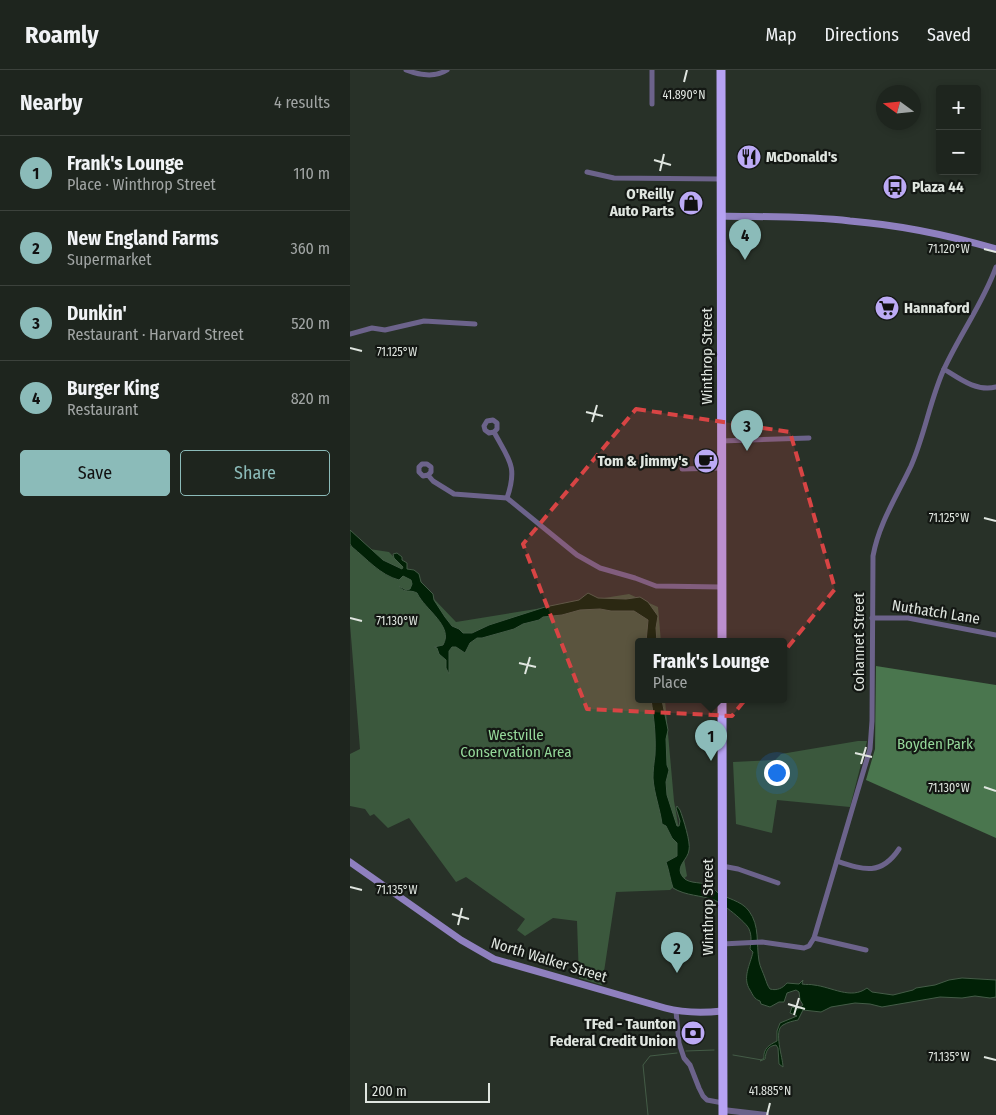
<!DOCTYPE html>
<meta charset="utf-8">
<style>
body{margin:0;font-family:"Fira Sans Condensed",sans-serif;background:#262d27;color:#f1f3f6}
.controls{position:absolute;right:15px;top:15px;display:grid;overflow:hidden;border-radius:5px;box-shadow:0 2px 8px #0003}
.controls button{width:45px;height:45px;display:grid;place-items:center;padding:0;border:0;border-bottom:1px solid #3c423c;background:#1e251e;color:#f1f3f6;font:25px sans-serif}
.compass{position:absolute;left:526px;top:15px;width:45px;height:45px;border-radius:50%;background:#1e251e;box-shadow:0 2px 8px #0003;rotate:285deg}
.scale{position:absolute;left:15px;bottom:12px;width:125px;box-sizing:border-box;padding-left:5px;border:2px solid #e0e6e0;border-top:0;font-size:14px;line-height:18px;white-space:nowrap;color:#e0e6e0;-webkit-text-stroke:4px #141814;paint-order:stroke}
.you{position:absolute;left:426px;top:702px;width:18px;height:18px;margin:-12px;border:4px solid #fff;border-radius:50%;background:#1a73e8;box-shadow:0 0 0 8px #1a73e833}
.badge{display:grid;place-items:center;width:32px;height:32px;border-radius:50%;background:#8bbbb9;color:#111;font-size:16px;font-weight:700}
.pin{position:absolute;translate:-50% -41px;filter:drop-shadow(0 1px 2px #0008)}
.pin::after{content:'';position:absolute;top:26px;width:18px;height:15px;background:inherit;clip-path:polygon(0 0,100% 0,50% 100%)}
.popup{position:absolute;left:285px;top:568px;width:152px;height:65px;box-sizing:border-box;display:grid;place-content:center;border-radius:5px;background:#1e251e;filter:drop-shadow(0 1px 4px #0005);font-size:16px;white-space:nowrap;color:#a1a5a4}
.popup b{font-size:19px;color:#f1f3f6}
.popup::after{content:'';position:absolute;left:50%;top:100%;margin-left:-10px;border:10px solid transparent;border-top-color:#1e251e}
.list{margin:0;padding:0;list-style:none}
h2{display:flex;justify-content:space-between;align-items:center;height:65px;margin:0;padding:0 20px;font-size:21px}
h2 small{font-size:16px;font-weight:400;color:#a1a5a4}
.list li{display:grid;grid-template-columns:32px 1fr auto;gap:15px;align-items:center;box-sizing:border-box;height:75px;padding:0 20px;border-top:1px solid #3c423c}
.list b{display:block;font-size:19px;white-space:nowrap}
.list p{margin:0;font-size:16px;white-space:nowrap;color:#a1a5a4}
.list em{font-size:16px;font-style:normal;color:#a1a5a4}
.actions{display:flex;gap:10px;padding:15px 20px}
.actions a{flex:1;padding:11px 0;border:1px solid #8bbbb9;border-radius:5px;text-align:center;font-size:18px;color:#8bbbb9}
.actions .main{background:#8bbbb9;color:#111}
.map{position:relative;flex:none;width:646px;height:1045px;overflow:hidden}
header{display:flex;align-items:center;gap:30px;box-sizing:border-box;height:70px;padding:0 25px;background:#1e251e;border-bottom:1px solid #3c423c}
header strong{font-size:24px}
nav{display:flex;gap:28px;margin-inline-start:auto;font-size:18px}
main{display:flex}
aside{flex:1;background:#1e251e}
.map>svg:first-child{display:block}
</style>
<header>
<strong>Roamly</strong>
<nav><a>Map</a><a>Directions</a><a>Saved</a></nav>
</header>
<main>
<aside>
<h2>Nearby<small>4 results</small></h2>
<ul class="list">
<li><span class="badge">1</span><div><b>Frank's Lounge</b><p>Place · Winthrop Street</p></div><em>110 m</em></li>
<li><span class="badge">2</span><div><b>New England Farms</b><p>Supermarket</p></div><em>360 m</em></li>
<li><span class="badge">3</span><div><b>Dunkin'</b><p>Restaurant · Harvard Street</p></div><em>520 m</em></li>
<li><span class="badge">4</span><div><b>Burger King</b><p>Restaurant</p></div><em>820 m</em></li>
</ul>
<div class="actions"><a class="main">Save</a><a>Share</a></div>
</aside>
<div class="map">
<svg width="646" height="1045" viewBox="0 0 646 1045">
<rect width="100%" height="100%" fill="#283128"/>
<g fill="#3b583d">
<path d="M0,476L39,482L106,552L279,524L308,537L311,572H288V630H315L324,731L337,806L320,820L266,822L252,915L229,908L227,851L203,848L175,866L167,860L175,849L116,807L106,812L59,748L38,758L24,744L20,746L15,739L0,736V684L10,679L0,554Z"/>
<path d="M508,671H517L500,737L427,730L422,763L386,754L383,692L425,690L431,684Z"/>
</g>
<path fill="#4a764e" d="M526,596L646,615V768L516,710L525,679Z"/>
<g fill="#012106" stroke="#445c47">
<path d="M0,460L33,490L52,499L53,497L44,488L43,484L47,483L52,487V490L57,493V499L64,500L69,504L71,512L83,524L84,530L95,547L102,556L109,559L113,563H122L139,555L195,537L229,530L238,523L248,528L276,529L290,527L298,532L308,546L306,558L307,572H296L298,550L284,541H261L250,539L230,540L212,545L193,547L189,550L173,554L164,559L132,568H127L120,573L115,583L106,577H102L99,581V604L96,598V590L89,584L87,578L84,577L93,575C104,556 75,540 67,523C60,519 54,524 49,516L56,520L60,519L62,514L61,510L53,506L49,510C30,505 17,489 2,477L0,474Z"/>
<path d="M301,630H312L318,660L316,669L317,695L319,700L316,712L317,725L327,756H329L330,751L326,738L327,736L330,740C333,748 341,773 339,780C338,789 327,795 331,804C336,815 349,811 358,815C362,816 364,819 367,822C376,829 391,830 399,841C410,856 406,873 409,891C410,897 413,902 415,908C417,913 417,915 420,919C427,921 433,918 437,913L449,914L453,910L452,914C457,915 460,914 464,915C482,917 501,930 517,918L522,922L543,925L563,920L566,918L585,915L599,910L612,908L646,910V927L640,928L625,926L612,928L590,927L532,937L520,934L505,933L481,937L471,942L453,940L448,950C443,951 438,952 433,955C423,960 433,988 433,997L429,994L428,978L426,975C417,976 416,982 415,989L410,991L414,988C413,979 419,975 427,971V961L430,953L447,946L440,943L442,937L448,939L453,935L450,930L449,922L446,920L437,923L434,932H429L420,937L411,934L410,931C404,929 403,925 400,920C392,908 400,895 403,882L400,879C401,872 402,866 399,859C397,853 371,832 364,830C351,825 336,826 323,818C320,809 319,800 316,792L327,786V773L322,768L316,756L312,754C310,738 304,724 303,708C303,700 304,693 305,685C306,666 304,648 301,630Z"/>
</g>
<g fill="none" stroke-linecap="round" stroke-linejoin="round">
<g stroke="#445c47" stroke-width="1">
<path d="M336,981L364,980"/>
<path d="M383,985L412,990"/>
<path d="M298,1045L293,995L300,986L327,983"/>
</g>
<g stroke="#6c638b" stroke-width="5">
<path d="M56,0C69,5 85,8 97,0"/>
<path d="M302,34V0"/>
<path d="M237,102L264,108L371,109"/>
<path d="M0,264L22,258L35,260L74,251L125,254"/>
<path d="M594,299C610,309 627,322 646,317"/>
<path d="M144,362L147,359V353L143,350L137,351L134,356L135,360L139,363L144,362C159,390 168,396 157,428"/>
<path d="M371,371L459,368"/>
<path d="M332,399L371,398"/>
<path d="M78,405L73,406L69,402V397L72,394H77L81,397V402L78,405L83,411L104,424L157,428L227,485L250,498L285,508L306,516L371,517"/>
<path d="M522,548H558L646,565"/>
<path d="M487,791C514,800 531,806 549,779"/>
<path d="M372,796L388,799L428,813"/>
<path d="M464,868L516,880"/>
<path d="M372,874L412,872L454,878L459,876L464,868L520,679L522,651L523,486C529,453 547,426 561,396C575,364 580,330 594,299C610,264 633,233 646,197"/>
<path d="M326,941L329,973L334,988L340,995L349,1018L353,1026L357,1030L373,1033"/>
</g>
<path stroke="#6c638b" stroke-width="6" d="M373,1040L416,1045"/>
<g stroke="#8f80bf" stroke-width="7">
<path d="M371,146C414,147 457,146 500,151C550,155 598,165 646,179"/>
<path d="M0,792L111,870L144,889L315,938C334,943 353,943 372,941"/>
</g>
<g stroke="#b6a2f2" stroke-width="9">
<path d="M371,0L372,572"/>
<path d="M372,630L373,1045"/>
</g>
</g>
<path fill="#d84444" fill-opacity="0.2" stroke="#d84444" stroke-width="4" stroke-dasharray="10 6" stroke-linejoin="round" d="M286,339L440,362L485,519L382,646L237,639L173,474Z"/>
<path fill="none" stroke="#e0e6e0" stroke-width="2" d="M334,12L337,0M304,90L321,95M310,101L314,84M634,179L646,182M0,278L12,281M236,342L253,346M242,352L247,335M634,448L646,451M0,548L12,551M169,593L186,597M175,604L180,587M505,683L522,687M511,694L516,677M634,717L646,721M0,817L12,820M102,844L119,849M108,855L112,838M438,934L455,939M444,945L449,928M634,987L646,990M417,1045L420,1033"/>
<defs>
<symbol id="restaurant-disc" viewBox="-11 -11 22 22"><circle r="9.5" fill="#bcaaf5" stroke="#141814"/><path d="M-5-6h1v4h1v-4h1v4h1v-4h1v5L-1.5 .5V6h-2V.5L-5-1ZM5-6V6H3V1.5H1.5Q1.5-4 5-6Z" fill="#111"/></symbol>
<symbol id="bus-disc" viewBox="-11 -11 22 22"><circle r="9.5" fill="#bcaaf5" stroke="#141814"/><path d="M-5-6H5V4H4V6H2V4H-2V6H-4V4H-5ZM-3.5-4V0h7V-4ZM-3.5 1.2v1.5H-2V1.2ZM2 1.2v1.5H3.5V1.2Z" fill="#111"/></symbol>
<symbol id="shop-disc" viewBox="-11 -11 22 22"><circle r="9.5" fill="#bcaaf5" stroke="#141814"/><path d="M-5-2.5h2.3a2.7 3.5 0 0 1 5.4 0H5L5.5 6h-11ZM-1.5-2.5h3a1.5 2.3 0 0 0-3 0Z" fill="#111"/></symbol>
<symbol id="supermarket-disc" viewBox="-11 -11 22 22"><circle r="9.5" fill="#bcaaf5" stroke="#141814"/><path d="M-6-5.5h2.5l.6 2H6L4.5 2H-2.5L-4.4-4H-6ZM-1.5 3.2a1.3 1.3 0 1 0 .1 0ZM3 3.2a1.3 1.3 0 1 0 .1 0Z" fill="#111"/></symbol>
<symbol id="cafe-disc" viewBox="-11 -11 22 22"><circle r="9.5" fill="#bcaaf5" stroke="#141814"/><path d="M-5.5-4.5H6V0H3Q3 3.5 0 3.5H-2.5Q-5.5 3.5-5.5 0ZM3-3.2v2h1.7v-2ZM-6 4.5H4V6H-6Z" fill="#111"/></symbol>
<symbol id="bank-disc" viewBox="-11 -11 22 22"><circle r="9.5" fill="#bcaaf5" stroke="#141814"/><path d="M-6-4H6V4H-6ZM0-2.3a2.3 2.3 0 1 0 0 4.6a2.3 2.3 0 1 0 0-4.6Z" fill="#111"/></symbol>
</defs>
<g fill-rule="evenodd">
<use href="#restaurant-disc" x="385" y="73" width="28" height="28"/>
<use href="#bus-disc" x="531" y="103" width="28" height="28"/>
<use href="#shop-disc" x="327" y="119" width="28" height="28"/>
<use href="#supermarket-disc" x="523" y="224" width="28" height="28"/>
<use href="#cafe-disc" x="342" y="377" width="28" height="28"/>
<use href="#bank-disc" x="329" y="949" width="28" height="28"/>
</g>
<g text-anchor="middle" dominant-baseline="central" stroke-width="4.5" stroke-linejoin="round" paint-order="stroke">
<g font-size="15" font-weight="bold" fill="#e0e6e0" stroke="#141814" text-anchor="start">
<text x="416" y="87">McDonald's</text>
<text x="562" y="117">Plaza 44</text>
<text x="324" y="124" text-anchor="end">O'Reilly<tspan x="324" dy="17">Auto Parts</tspan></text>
<text x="554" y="238">Hannaford</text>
<text x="338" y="391" text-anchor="end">Tom &amp; Jimmy's</text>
<text x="326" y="954" text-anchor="end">TFed - Taunton<tspan x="326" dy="17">Federal Credit Union</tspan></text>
</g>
<g font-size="15" fill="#e0e6e0" stroke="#141814">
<text transform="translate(357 286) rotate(-90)">Winthrop Street</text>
<text transform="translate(586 542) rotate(9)">Nuthatch Lane</text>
<text transform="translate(509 572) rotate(-90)">Cohannet Street</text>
<text transform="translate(358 837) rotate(-90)">Winthrop Street</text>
<text transform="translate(199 890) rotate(17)">North Walker Street</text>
</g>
<g font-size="15" fill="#94d799" stroke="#141814">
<text x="166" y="665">Westville<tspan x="166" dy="17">Conservation Area</tspan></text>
<text x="585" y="674">Boyden Park</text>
</g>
</g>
<g font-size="12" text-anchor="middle" fill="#e0e6e0" stroke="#141814" stroke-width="4.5" stroke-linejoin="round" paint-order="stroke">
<text x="334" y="29">41.890°N</text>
<text x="599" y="183">71.120°W</text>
<text x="47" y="286">71.125°W</text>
<text x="599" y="452">71.125°W</text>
<text x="47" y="555">71.130°W</text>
<text x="599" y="722">71.130°W</text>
<text x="47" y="824">71.135°W</text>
<text x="599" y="991">71.135°W</text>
<text x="420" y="1025">41.885°N</text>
</g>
</svg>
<div class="controls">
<button>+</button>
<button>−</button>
</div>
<svg class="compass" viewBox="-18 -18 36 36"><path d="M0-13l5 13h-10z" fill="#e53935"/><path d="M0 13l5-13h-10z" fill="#a1a5a4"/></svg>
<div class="scale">200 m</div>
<div class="you"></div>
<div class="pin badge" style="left:361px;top:691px">1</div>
<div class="popup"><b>Frank's Lounge</b>Place</div>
<div class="pin badge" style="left:327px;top:903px">2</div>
<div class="pin badge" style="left:397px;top:381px">3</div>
<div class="pin badge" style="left:395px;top:190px">4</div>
</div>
</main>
